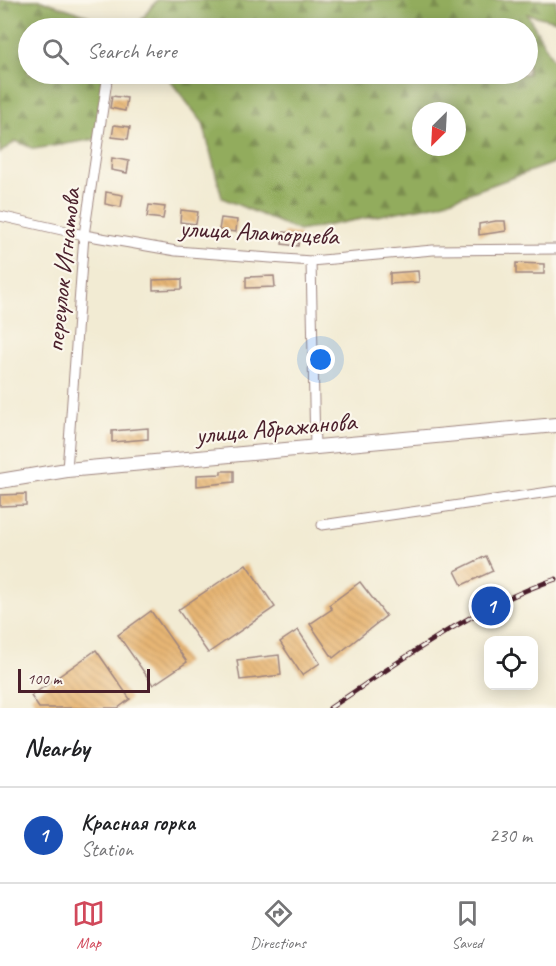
<!DOCTYPE html>
<meta charset="utf-8">
<style>
body{margin:0;font-family:Caveat,sans-serif;background:#f6f6f6;color:#202124}
.controls{position:absolute;right:18px;bottom:18px;display:grid;overflow:hidden;border-radius:12px;box-shadow:0 3px 15px #0003}
.controls button{width:54px;height:54px;display:grid;place-items:center;padding:0;border:0;border-bottom:2px solid #e0e0e0;background:#fff;color:#202124;font:30px sans-serif}
.compass{position:absolute;left:412px;top:102px;width:54px;height:54px;border-radius:50%;background:#fff;box-shadow:0 3px 15px #0003;rotate:204deg}
.scale{position:absolute;left:18px;bottom:15px;width:132px;box-sizing:border-box;padding-left:6px;border:3px solid #4a1f2b;border-top:0;font-size:16px;line-height:21px;white-space:nowrap;color:#4a1f2b;-webkit-text-stroke:4px #fbf7ec;paint-order:stroke}
.you{position:absolute;left:321px;top:360px;width:21px;height:21px;margin:-15px;border:4px solid #fff;border-radius:50%;background:#1a73e8;box-shadow:0 0 0 9px #1a73e833}
.badge{display:grid;place-items:center;width:39px;height:39px;border-radius:50%;background:#d1495b;color:#fff;font-size:20px;font-weight:700}
.pin{position:absolute;translate:-50% -50%;border:3px solid #fff;box-shadow:0 2px 6px #0006}
.list{margin:0;padding:0;list-style:none}
h2{display:flex;justify-content:space-between;align-items:center;height:78px;margin:0;padding:0 24px;font-size:26px}
h2 small{font-size:20px;font-weight:400;color:#757577}
.list li{display:grid;grid-template-columns:39px 1fr auto;gap:18px;align-items:center;box-sizing:border-box;height:96px;padding:0 24px;border-top:2px solid #e0e0e0}
.list b{display:block;font-size:22px;white-space:nowrap}
.list p{margin:0;font-size:20px;white-space:nowrap;color:#757577}
.list em{font-size:20px;font-style:normal;color:#757577}
.icon{flex:none;width:33px;height:33px;fill:none;stroke:currentColor;stroke-width:2;stroke-linecap:round;stroke-linejoin:round}
.map{position:relative;flex:none;width:556px;height:708px;overflow:hidden}
.search{position:absolute;background:#fff;box-shadow:0 3px 15px #0003;left:18px;right:18px;top:18px;height:66px;display:flex;align-items:center;gap:15px;box-sizing:border-box;padding:0 21px;border-radius:33px;color:#757577;font-size:22px}
.sheet{height:174px;background:#fff}
nav{display:flex;justify-content:space-around;align-items:center;box-sizing:border-box;height:84px;border-top:2px solid #e0e0e0;background:#fff;font-size:16px;color:#757577}
nav a{display:grid;justify-items:center;gap:3px}
nav .on{color:#d1495b}
.map>svg:first-child{display:block}
</style>
<div class="map">
<svg width="556" height="708" viewBox="0 0 556 708">
<defs>
<pattern id="forest-firs" width="22" height="20" patternUnits="userSpaceOnUse" patternTransform="scale(1.5)"><rect width="22" height="20" fill="#92ac5d"/><path d="M5 1l3.5 6h-7zM16 11l3.5 6h-7z" fill="#798b4d"/></pattern>
<pattern id="building-back-hatch" width="6" height="6" patternUnits="userSpaceOnUse" patternTransform="scale(1.5)"><rect width="6" height="6" fill="#e7b674"/><path d="M-1 5l2 2M0 0l6 6M5-1l2 2" fill="none" stroke="#c89c65"/></pattern>
</defs>
<rect width="100%" height="100%" fill="#fbf7ec"/>
<filter id="ink" filterUnits="userSpaceOnUse"><feTurbulence type="fractalNoise" baseFrequency=".0167" numOctaves="2"/><feDisplacementMap in="SourceGraphic" scale="12" xChannelSelector="R" yChannelSelector="G"/><feConvolveMatrix kernelMatrix="1 2 1 2 8 2 1 2 1" color-interpolation-filters="sRGB"/></filter>
<filter id="wash" filterUnits="userSpaceOnUse"><feTurbulence type="fractalNoise" baseFrequency=".008" numOctaves="4" result="noise"/><feDisplacementMap in="SourceGraphic" scale="24" xChannelSelector="R" yChannelSelector="G"/><feGaussianBlur stdDeviation="1.35" result="paint"/><feColorMatrix in="noise" values="0 0 0 0 0 0 0 0 0 0 0 0 0 0 0 0 0 1.4 0 .05"/><feComposite in="paint" operator="in"/></filter>
<g filter="url(#wash)">
<rect width="100%" height="100%" fill="#f2ebd3"/>
<g fill="url(#forest-firs)" stroke="#6e6644" stroke-width="1.5" fill-rule="evenodd">
<path d="M0,0H41L89,16L93,28H28V74H109L96,139L34,149L16,141L0,153Z"/>
<path d="M157,0H556V21L527,14L556,65V162L439,204L299,231L222,198L203,123L165,74H528V28H135ZM421,111H457V147H421Z"/>
</g>
<g id="blocks">
<g fill="url(#building-back-hatch)">
<path d="M112,96L127,98L125,111L110,108Z"/>
<path d="M114,125L130,127L128,139L112,137Z"/>
<path d="M112,158L129,161L127,173L111,170Z"/>
<path d="M106,192L123,195L121,207L105,204Z"/>
<path d="M149,205L165,207L163,219L147,217Z"/>
<path d="M181,210L198,212L196,224L180,222Z"/>
<path d="M221,218L237,220L236,232L219,230Z"/>
<path d="M496,221H505L506,231L479,235V224Z"/>
<path d="M284,232L300,234L298,246L282,244Z"/>
<path d="M516,263L544,264V274H516Z"/>
<path d="M418,271L419,282L390,284V273Z"/>
<path d="M274,276L275,287L246,288V277Z"/>
<path d="M182,279V289L153,290V280Z"/>
<path d="M148,428V439L112,442V431Z"/>
<path d="M221,471H234V482L197,486V475L221,474Z"/>
<path d="M26,494V505L0,506V495Z"/>
<path d="M486,556L493,571L462,585L455,571Z"/>
<path d="M246,564L275,607L208,653L178,610Z"/>
<path d="M360,582L386,616L333,658L310,624L332,609L329,605Z"/>
<path d="M151,611L187,662L153,685L118,635Z"/>
<path d="M298,630L320,663L302,675L280,642Z"/>
<path d="M96,650L130,699L118,708H39L31,696Z"/>
<path d="M279,655L281,675L240,680L237,660Z"/>
</g>
</g>
</g>
<g filter="url(#ink)">
<use href="#blocks" fill-opacity="0" stroke="#9e857f" stroke-width="1.5"/>
<g fill="none" stroke-linecap="round" stroke-linejoin="round">
<defs>
<g id="street">
<path d="M0,216L84,235L176,251L311,261L433,250L556,249"/>
<path d="M311,261L315,449"/>
<path d="M67,470L84,235L108,74"/>
<path d="M322,525L556,491"/>
</g>
<path id="primary" d="M0,481L67,470L556,425"/>
</defs>
<use href="#street" stroke="#9e857f" stroke-width="11"/>
<use href="#primary" stroke="#9e857f" stroke-width="16"/>
<use href="#street" stroke="#fff" stroke-width="9"/>
<use href="#primary" stroke="#fff" stroke-width="14"/>
<defs>
<path id="rail" d="M330,708C402,660 473,607 556,579"/>
</defs>
<use href="#rail" stroke="#4a1f2b" stroke-width="5"/>
<use href="#rail" stroke="#fbf7ec" stroke-width="3" stroke-dasharray="9" stroke-linecap="butt"/>
</g>
</g>
<g text-anchor="middle" dominant-baseline="central" stroke-width="4.5" stroke-linejoin="round" paint-order="stroke">
<g font-size="26" fill="#4a1f2b" stroke="#fbf7ec">
<text transform="translate(259 232) rotate(3)">улица Алаторцева</text>
<text transform="translate(63 270) rotate(-84)">переулок Игнатова</text>
<text transform="translate(276 428) rotate(-5)">улица Абражанова</text>
</g>
</g>
</svg>
<div class="controls">
<button><svg class="icon" aria-label="locate" viewBox="0 0 24 24"><circle cx="12" cy="12" r="6"/><path d="M12 2v4M12 18v4M2 12h4M18 12h4"/></svg></button>
</div>
<svg class="compass" viewBox="-18 -18 36 36"><path d="M0-13l5 13h-10z" fill="#e53935"/><path d="M0 13l5-13h-10z" fill="#757577"/></svg>
<div class="scale">100 m</div>
<div class="you"></div>
<div class="pin badge" style="left:491px;top:606px;background:#1a4fb4">1</div>
<div class="search"><svg class="icon" aria-label="search" viewBox="0 0 24 24"><circle cx="10" cy="10" r="6"/><path d="M15 15l6 6"/></svg>Search here</div>
</div>
<section class="sheet">
<h2>Nearby<small></small></h2>
<ul class="list">
<li><span class="badge" style="background:#1a4fb4">1</span><div><b>Красная горка</b><p>Station</p></div><em>230 m</em></li>
</ul>
</section>
<nav>
<a class="on"><svg class="icon" aria-label="map" viewBox="0 0 24 24"><path d="M3 6l6-2 6 2 6-2v14l-6 2-6-2-6 2zM9 4v14M15 6v14"/></svg>Map</a>
<a><svg class="icon" aria-label="directions" viewBox="0 0 24 24"><path d="M12 3l9 9-9 9-9-9zM9 14v-3h6M13 9l2 2-2 2"/></svg>Directions</a>
<a><svg class="icon" aria-label="saved" viewBox="0 0 24 24"><path d="M7 4h10v16l-5-4-5 4z"/></svg>Saved</a>
</nav>
